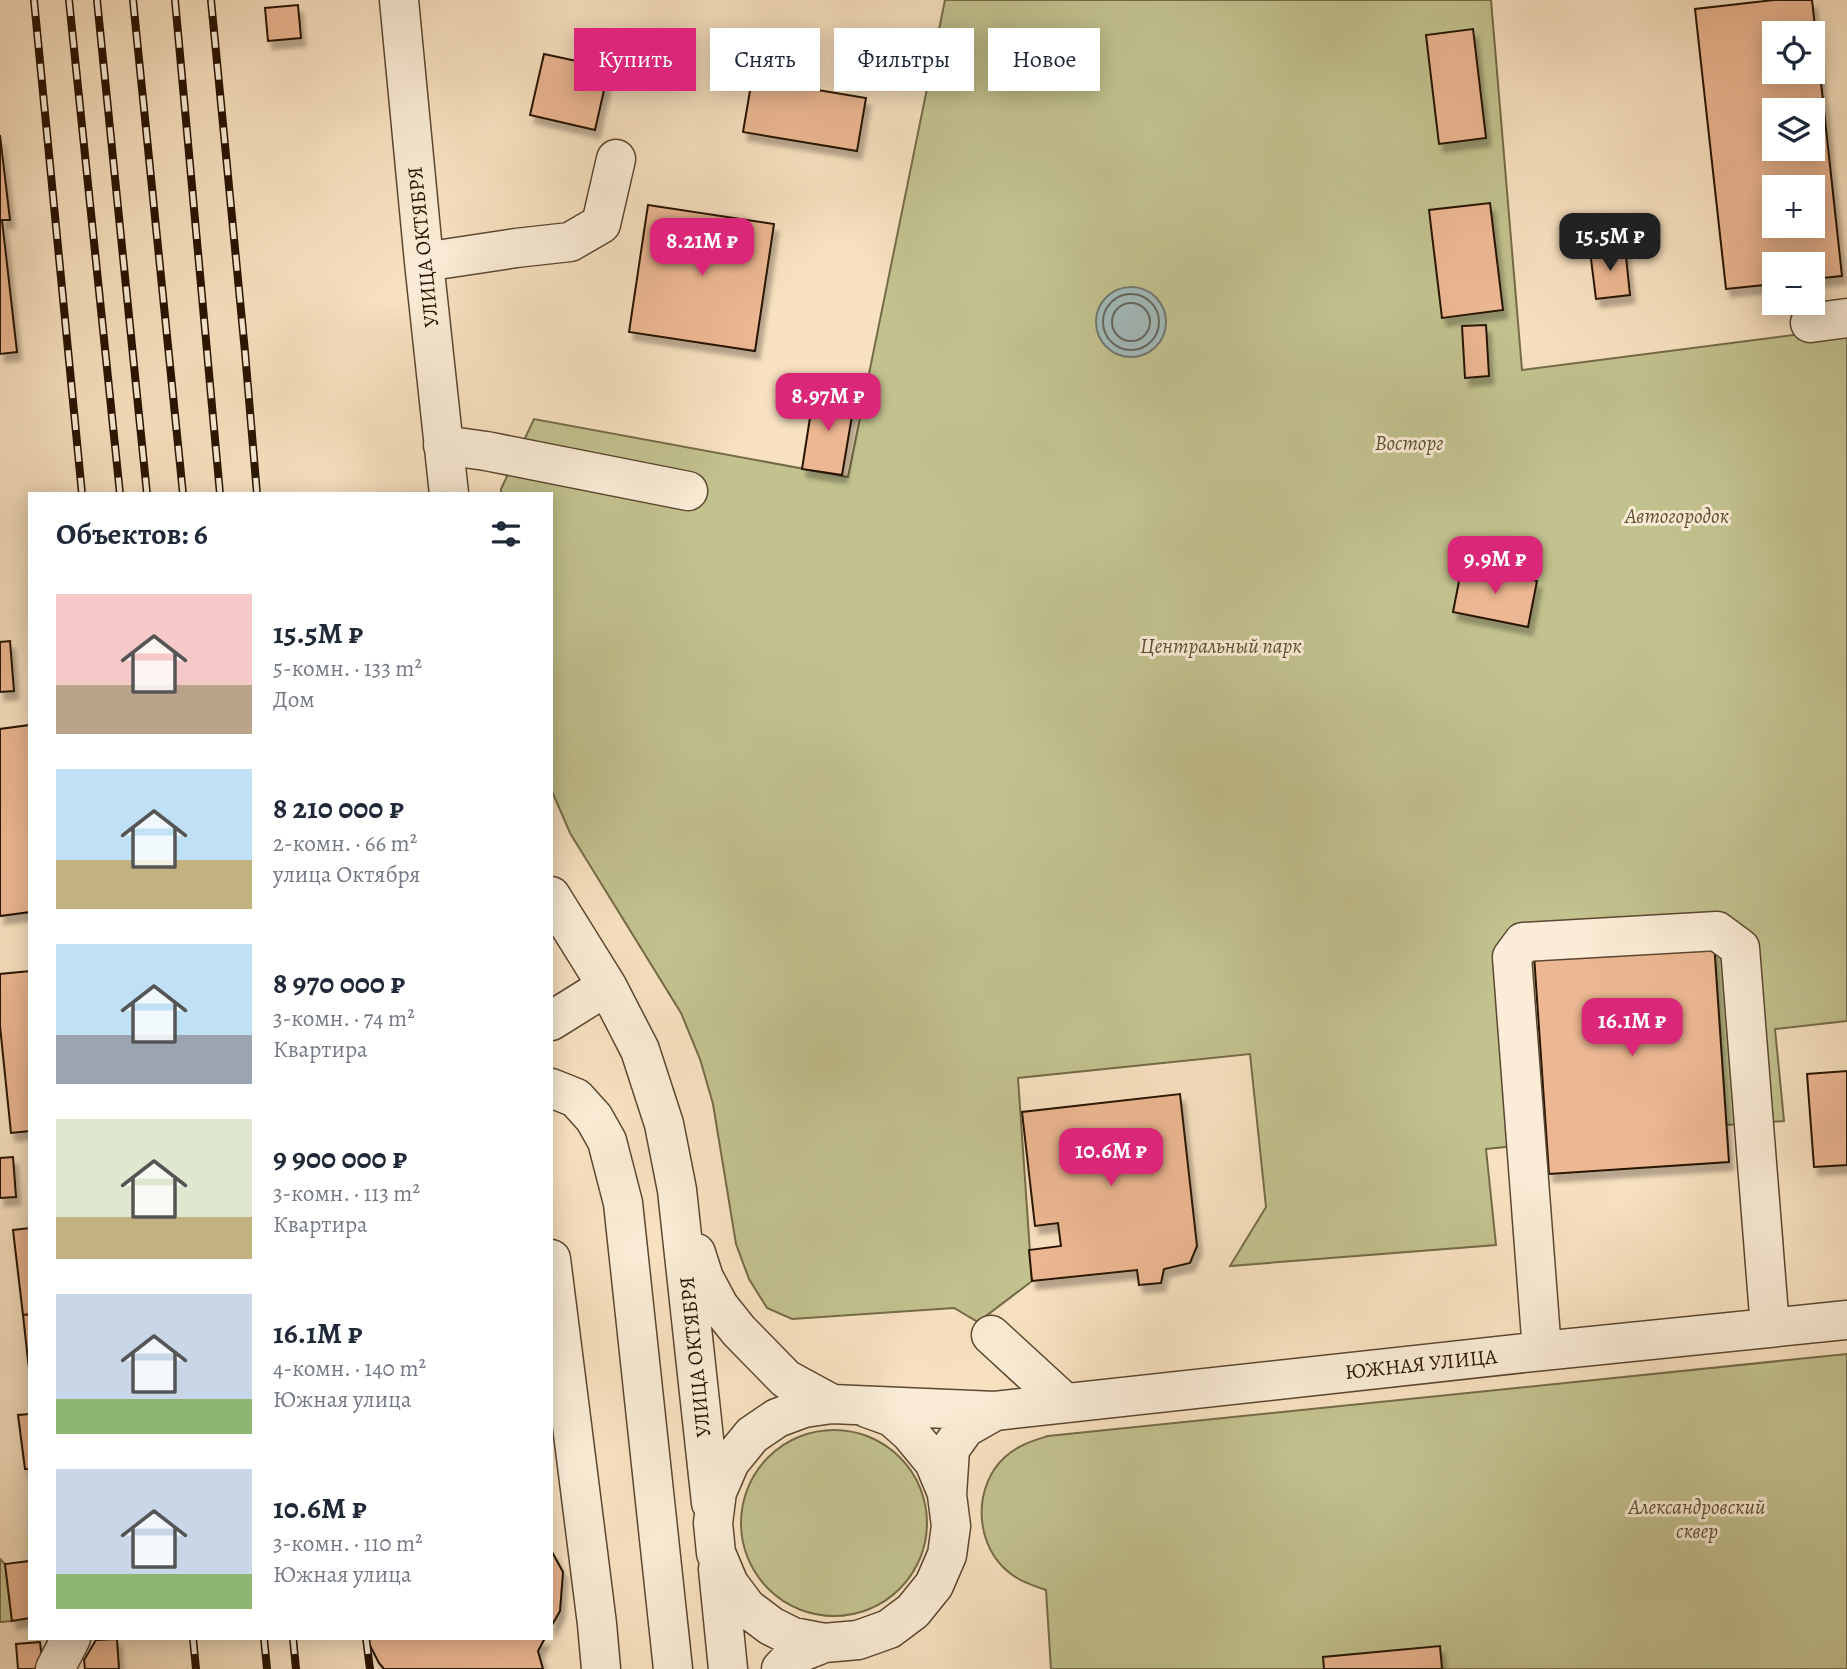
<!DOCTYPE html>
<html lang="ru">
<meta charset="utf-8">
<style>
body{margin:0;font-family:Alegreya,serif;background:#f2f2f3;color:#1f2937;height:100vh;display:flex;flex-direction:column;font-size:26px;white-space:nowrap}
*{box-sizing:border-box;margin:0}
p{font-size:23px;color:#747a83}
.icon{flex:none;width:38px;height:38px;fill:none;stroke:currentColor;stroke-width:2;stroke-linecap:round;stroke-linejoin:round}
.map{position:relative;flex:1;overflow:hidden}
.panel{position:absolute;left:28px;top:492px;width:525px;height:1148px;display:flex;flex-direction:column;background:#fff;border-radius:0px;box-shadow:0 4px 18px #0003}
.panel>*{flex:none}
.top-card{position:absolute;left:574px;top:28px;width:665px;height:63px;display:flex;gap:14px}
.tools{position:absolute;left:1762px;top:21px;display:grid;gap:14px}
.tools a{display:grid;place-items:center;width:63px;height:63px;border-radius:0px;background:#fff;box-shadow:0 4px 18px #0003;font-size:35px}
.price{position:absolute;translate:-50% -60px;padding:0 16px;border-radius:14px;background:#db2777;color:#fff;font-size:23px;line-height:46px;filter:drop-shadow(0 2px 4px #0008)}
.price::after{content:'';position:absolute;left:50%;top:42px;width:21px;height:16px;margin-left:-10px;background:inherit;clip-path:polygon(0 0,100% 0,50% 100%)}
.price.selected{background:#222;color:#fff}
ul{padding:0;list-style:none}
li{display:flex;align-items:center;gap:21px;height:175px;padding:0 28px}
li span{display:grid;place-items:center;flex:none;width:196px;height:140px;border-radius:0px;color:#555}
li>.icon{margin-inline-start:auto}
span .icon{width:84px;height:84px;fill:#fffc;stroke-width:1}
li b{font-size:30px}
h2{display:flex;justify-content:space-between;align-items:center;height:84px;padding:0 28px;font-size:30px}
.chip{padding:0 24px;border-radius:0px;background:#fff;box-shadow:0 4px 18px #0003;font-size:24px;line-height:63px}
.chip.selected{background:#db2777;color:#fff}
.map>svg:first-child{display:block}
.green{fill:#c2c28f;stroke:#756b48;stroke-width:2}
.water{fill:#a2bbbc;stroke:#717871;stroke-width:2}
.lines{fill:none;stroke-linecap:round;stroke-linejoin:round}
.shore{stroke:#65685e;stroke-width:2}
.building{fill:#ecb792;stroke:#281400;stroke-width:2;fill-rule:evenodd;filter:url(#shadow)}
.minor-casing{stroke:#5c4730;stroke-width:41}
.minor{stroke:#faecd6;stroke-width:38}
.rail-casing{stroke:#281400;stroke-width:8}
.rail{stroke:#faecd6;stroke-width:5;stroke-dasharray:16;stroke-linecap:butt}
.labels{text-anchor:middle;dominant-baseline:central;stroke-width:6;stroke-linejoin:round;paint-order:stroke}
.street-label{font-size:21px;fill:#281400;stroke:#faecd6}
.park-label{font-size:21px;font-style:italic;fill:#5e5132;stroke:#faecd6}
</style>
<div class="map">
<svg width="1847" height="1669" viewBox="0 0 1847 1669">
<defs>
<filter id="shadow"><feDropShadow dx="4.5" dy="8" stdDeviation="2" flood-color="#0004"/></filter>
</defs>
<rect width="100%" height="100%" fill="#f8e1c0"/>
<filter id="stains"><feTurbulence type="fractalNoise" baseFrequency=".00286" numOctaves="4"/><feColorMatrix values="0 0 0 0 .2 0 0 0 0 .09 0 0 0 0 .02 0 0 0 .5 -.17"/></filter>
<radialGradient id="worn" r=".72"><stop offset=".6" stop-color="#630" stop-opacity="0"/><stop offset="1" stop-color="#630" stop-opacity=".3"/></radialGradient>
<path class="green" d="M945,0h546l31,370 325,-42v693l-72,8 9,92 -58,4 -240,24 10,96 -266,21 36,-59 -16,-153 -232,24 14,203 -54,41 -24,-14 -162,11 -25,-11 -18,-29 -13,-35 -23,-140 -13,-45 -19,-46 -111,-180 -19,-44v-295l-50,-1v-4l33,-70 314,58z
M1847,1354v315h-796l-5,-79c-15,-5 -30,-10 -42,-22 -30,-29 -30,-83 1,-111 13,-12 27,-16 43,-21z
M741 1523a93 93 0 1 1 186 0a93 93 0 1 1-186 0Z
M0,1559l5,5 7,57 -12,1z"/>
<path class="water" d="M1096 322a35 35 0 1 1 70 0a35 35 0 1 1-70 0Z"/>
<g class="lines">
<path class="shore" d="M1103 322a28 28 0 1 1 56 0a28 28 0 1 1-56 0Z
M1112 322a19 19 0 1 1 38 0a19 19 0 1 1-38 0Z"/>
</g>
<path class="building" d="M1774,0h38l30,276 -29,3v-15h-39v20l-48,5 -31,-280zM1774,33h39v39h-39zM1774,110h39v39h-39zM1774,187h39v39h-39z
M298,5l3,33 -33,3 -3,-33z
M1473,29l13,109 -47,6 -13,-109z
M544,54l65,14 -14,62 -65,-15z
M752,79l114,19 -9,53 -114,-19z
M0,135l10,85h-8l15,132 -17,2z
M1490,203l13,107 -61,8 -13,-108z
M648,205l126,19 -19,127 -126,-19z
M1625,247l5,48 -34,4 -6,-48z
M1486,325l3,51 -24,2 -3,-52z
M814,392l41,6 -13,77 -40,-6z
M1462,566l75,15 -9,46 -75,-15z
M10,641l4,50 -14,1v-50z
M30,725v187l-30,4v-187z
M1714,942l15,220 -180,12 -15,-219z
M30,971v160l-19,2 -11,-107v-52z
M1847,1071v94l-33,2 -7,-93z
M1180,1094l17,152 -7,17 -26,6 -3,14 -22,2 -2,-15 -105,11 -3,-31 32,-4 -3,-23 -23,3 -13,-114z
M13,1157l3,40 -16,1v-40z
M30,1228v86l-7,1 -10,-85z
M30,1314v64l-7,-63z
M30,1414v55h-5l-7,-54z
M551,1550l12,22 -3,39 -9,16z
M30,1561v57l-18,3 -7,-57z
M366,1638h179l-7,13 5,18h-159l-5,-6z
M117,1639l2,30h-34l-1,-9 12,-20z
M40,1642l3,27h-25l-2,-25z
M1440,1646l2,23h-118l-1,-12z"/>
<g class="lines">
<g class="minor-casing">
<path id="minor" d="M399,0l25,262 25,232
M424,262l92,-14 54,-6 31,-18 15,-65
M1810,323l37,-5
M443,445l43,6 202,40
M551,896l56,90 33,64 24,74 13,66 34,313
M551,1021l56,-35
M551,1088l25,10 18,20 13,23 16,62 50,466
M696,1253l8,25 15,28 20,25 47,48 46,25
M551,1259l46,365 4,45
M991,1335l74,68
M1542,1351l-30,-394 11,-15 194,-11 23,17 30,380
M867,1408l25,9 18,16 24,29 13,31
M995,1411l-30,17 -15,21 -3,46 4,31 -4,29 -13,30 -21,26 -24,18 -31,11 -34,3 -31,-6 -22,-11 -24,-18 -18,-24 -13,-31 -3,-30 4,-31 13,-30 22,-27 25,-17 27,-10 28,-4 163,7 547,-60 305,-31
M718,1569l10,100
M55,1669l16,-31
M781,1669l13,-14 30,-12"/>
</g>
<use href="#minor" class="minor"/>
<g class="rail-casing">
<path id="rail" d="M34,0l48,494
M69,0l51,494
M97,0l50,494
M133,0l50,494
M175,0l45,494
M211,0l34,352 12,142
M193,1638l3,31
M264,1638l3,31
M293,1638l3,31
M366,1638l4,31"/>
</g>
<use href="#rail" class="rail"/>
</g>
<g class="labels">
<g class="street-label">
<text transform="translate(423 247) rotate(-96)">УЛИЦА ОКТЯБРЯ</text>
<text transform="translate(695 1357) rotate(-96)">УЛИЦА ОКТЯБРЯ</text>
<text transform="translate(1421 1364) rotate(-6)">ЮЖНАЯ УЛИЦА</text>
</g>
<g class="park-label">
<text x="1409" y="443">Восторг</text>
<text x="1677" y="516">Автогородок</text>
<text x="1221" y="646">Центральный парк</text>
<text x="1697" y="1507">Александровский<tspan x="1697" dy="24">сквер</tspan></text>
</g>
</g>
<rect width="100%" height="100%" filter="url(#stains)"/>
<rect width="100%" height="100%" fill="url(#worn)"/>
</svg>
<div class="tools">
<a><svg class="icon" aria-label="locate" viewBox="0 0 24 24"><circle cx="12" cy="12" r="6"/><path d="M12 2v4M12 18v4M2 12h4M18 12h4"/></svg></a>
<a><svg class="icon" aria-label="layers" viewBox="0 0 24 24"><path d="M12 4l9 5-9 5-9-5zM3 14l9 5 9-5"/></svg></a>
<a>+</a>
<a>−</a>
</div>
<b class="price selected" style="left:1610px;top:273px">15.5M ₽</b>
<b class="price" style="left:702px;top:278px">8.21M ₽</b>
<b class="price" style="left:828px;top:433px">8.97M ₽</b>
<b class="price" style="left:1495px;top:596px">9.9M ₽</b>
<b class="price" style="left:1632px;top:1058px">16.1M ₽</b>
<b class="price" style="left:1111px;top:1188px">10.6M ₽</b>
<div class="top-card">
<a class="chip selected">Купить</a>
<a class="chip">Снять</a>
<a class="chip">Фильтры</a>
<a class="chip">Новое</a>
</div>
<section class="panel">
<h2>Объектов: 6<svg class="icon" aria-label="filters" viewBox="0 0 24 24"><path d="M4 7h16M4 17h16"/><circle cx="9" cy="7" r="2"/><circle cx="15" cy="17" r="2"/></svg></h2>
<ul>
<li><span style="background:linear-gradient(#f6c9c9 65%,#b9a48a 0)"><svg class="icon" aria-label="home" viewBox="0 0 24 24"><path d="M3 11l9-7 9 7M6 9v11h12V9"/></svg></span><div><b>15.5M ₽</b><p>5-комн. · 133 m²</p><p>Дом</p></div></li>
<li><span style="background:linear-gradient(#bfe0f5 65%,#c2b280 0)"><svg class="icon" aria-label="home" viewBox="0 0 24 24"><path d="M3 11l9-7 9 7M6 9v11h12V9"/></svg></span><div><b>8 210 000 ₽</b><p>2-комн. · 66 m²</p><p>улица Октября</p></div></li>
<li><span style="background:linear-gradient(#bfe0f5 65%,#9aa5b1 0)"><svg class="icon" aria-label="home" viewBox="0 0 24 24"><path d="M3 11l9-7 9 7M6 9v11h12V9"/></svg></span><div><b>8 970 000 ₽</b><p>3-комн. · 74 m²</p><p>Квартира</p></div></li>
<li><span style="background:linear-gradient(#dfe7d0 70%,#c2b280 0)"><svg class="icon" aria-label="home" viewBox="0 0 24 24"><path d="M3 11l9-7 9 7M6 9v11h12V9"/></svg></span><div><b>9 900 000 ₽</b><p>3-комн. · 113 m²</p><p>Квартира</p></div></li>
<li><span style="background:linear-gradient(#c9d6e8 75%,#8fb573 0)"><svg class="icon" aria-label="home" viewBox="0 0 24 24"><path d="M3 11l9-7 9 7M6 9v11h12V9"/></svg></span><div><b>16.1M ₽</b><p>4-комн. · 140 m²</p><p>Южная улица</p></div></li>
<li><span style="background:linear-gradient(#c9d6e8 75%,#8fb573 0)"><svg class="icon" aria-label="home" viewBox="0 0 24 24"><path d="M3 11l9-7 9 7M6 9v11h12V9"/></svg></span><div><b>10.6M ₽</b><p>3-комн. · 110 m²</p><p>Южная улица</p></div></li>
</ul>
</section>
</div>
